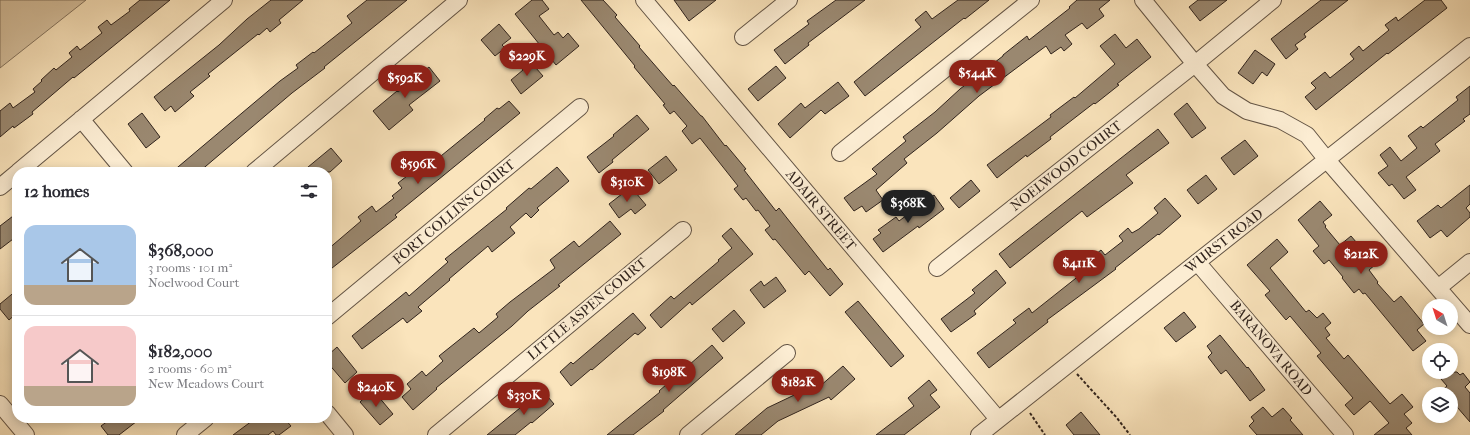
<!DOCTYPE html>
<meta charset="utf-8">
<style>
body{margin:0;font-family:"IM FELL French Canon",serif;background:#f2f2f3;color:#2b2b33;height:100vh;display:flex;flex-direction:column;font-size:15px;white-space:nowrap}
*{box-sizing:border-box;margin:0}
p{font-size:13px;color:#7c7c81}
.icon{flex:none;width:22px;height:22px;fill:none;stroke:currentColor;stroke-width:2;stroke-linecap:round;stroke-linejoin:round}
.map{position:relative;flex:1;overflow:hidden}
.side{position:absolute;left:12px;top:167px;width:320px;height:256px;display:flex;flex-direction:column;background:#fff;border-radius:16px;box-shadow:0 2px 10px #0003}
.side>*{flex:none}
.needle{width:26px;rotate:321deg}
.controls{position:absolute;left:1422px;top:299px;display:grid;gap:8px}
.controls a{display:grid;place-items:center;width:36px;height:36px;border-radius:50%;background:#fff;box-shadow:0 2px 10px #0003;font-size:20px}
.price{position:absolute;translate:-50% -34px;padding:0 9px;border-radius:14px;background:#8f2418;color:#fff;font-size:13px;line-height:26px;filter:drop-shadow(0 1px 2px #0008)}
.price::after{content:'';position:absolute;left:50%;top:24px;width:12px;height:9px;margin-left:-6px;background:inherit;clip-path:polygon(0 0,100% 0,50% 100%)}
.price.active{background:#222;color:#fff}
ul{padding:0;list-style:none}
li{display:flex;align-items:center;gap:12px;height:100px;padding:0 12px}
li+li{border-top:1px solid #e1e1e2}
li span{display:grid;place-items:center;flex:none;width:112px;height:80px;border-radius:12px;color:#555}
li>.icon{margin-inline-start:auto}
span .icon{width:48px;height:48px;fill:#fffc;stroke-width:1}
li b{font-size:17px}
h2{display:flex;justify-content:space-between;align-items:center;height:48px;padding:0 12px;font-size:17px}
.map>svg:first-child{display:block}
.green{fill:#d8c3a1;stroke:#84745f}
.building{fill:#9a8870;stroke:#31241d}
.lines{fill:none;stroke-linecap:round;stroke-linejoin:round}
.minor-casing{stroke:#635445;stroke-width:18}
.path{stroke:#31241d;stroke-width:2;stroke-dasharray:3 2;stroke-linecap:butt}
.minor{stroke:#fcedd3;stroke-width:16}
.labels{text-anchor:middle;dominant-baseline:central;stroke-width:4;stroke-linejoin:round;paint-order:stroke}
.street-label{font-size:14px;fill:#31241d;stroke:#fcedd3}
</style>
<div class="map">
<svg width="1470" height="435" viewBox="0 0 1470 435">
<rect width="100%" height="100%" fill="#fae4bc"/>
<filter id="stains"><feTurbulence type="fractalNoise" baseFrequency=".005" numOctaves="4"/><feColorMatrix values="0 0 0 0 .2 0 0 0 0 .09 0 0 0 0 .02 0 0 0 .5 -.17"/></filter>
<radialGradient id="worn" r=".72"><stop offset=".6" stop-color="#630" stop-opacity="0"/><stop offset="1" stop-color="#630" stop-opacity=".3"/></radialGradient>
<path class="green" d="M0,0h86l-86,68z"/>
<path class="building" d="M140,0h30l-96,78 -1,-1 -41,35 1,2 -19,14 -1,-2 -13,11v-26l10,-8 3,5 22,-16 -2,-3 9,-8 -1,-1 13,-12 2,2 16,-13 -3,-4 8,-7 3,4 22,-17 -4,-6 9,-7 4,5 19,-14 -1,-2z
M271,0h32l-24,20 2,3 -11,9 -3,-4 -8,7 -1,-1 -50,40 2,2 -20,16 4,4 -19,16 -4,-6 -6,5 -11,-14 65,-52 28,-26z
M367,0h40l-83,67 1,1 -33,25 -93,79h-27l108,-91 18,-13 -2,-3 17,-13 1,1 38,-30 -5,-7z
M532,0h10l7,9 -10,7 15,19 4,-3 5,6 5,-5 11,13 -23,19 -41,-51z
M581,0h22l14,15 -2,2 25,29 -1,1 34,39 1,-1 27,31h1l23,30 1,-1 20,24 -2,1 32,41 3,-3 49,62 2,-2 13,16 -13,12 -21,-25 -4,4 -30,-36 -2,1 -8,-10 5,-4 -12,-16 -2,1 -10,-13 -3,2 -9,-11 4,-3 -38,-48 -8,6 -10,-13 5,-5 -13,-15 -4,3 -7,-9 2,-1 -31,-37 1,-1z
M674,0h42l-27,21z
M836,0h29l-57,43 1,2 -24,19 -11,-14 35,-26 -2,-3z
M958,0h31l-24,19 -1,-1 -99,78 -11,-14 67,-55 -6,-7 11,-9 6,8z
M1077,0h33l-11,9 5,7 -17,13 -5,-6 -17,12 7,9 -8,7 -3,-4 -10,7 -5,-8 -67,50 -42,37 -33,26 3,4 -31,27 7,10 -17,12 -4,-6 -8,5 -10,-13 33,-24 -5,-5 34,-28 -3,-4 32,-25 25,-23 43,-33v-1l24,-19 2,4 41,-32 -1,-1z
M1198,0h29l-27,21 -11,-14z
M1321,0h27l-44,34 2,3 -11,8 3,4 -12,10 -15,-20z
M1425,0h16l6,8 -59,46 -1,-1 -71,57 -11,-13 11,-9 -5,-5 14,-11 5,6 24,-19 -4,-5 9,-8 4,5 26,-21 -4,-5 11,-8 2,4z
M499,24l12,14 -9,7 3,3 -10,8 -14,-16z
M1115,34l11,14 11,-9 14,18 -34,27 2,1 -24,19 -1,-1 -44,34 1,2 -24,18 -1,-2 -29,23 -10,-13 64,-48 -1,-2 24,-18 1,1 40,-34 -15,-18z
M1255,50l20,14 -8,12 -5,-4 -9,12 -15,-11z
M528,59l15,17 -22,18 -10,-14 12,-10 -3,-4z
M776,66l10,12 -28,23 -10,-12z
M429,67l11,14 -31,24 4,5 -24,20 -16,-19 24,-20 1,1z
M838,82l11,14 -24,18 -4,-4 -31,28 -12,-14 23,-21 4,5z
M1470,86v28l-7,5 2,2 -30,23 5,7 -34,26 10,13 -12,9 -12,-15 -3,2 -11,-13 10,-7 -8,-11 10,-8 11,14 16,-13 -9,-12 13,-10 2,2 35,-28 -2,-3z
M509,101l11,12 -125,102 2,2 -70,55v-22l34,-29 -3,-4 14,-11 4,6 18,-14 -2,-2 10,-8 -4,-5 35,-27 3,4 49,-40 -1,-1 13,-11 2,1z
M1187,103l19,25 -14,10 -18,-24z
M142,113l18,24 -14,11 -18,-24z
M637,115l12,14 -37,31 1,2 -14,11 -12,-16 27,-21 -1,-1z
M1158,129l11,14 -43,32 7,8 -46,34 -5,-6 -72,57 -11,-14z
M1245,140l13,16 -24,19 -13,-17z
M331,148l11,13 -12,11h-28z
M666,156l11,14 -18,14 -11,-14z
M557,167l12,14 -32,27 2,2 -8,8 -5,-5 -16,14 5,6 -23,19 -4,-6 -39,33 1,1 -32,27 4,4 -15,12 -4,-5 -41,31 -10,-13 54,-44 3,4 39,-34 -3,-3 62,-50 -1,-1 23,-20 2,1z
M1206,175l11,14 -19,15 -11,-14z
M971,180l9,11 -21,17 -9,-10z
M1470,185v19l-4,4 4,5v4l-23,20 -6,-7 -11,8 -13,-17 21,-16 3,3z
M631,187l15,18 -11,9 -4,-5 -12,9 -10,-14z
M934,195l10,14 -25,19 -1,-2 -35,26 -10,-13 8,-6 -3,-3 18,-13 3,4z
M1165,198l16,18 -22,19 -1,-1 -43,34 1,1 -69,51 1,2 -59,46 -12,-15 39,-30 -3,-3 16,-12 3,5 58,-46 -4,-5 15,-12 4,5 18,-14 -4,-5 9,-8 4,5 7,-4 19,-16 -4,-5z
M1320,201l12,14 -9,7 3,4 -1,1 15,18 11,-9 17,20 1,-1 7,9 -7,6 9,12 -1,1 17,19 7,-6 23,28 -7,6 9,11 -13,10 -48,-58 -2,1 -4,-5 -5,4 -12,-15 1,-1 -14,-17 -5,4 -11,-13 6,-5 -21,-26z
M17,213v23l-17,13v-23z
M610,221l11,13 -63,51 2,1 -32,25 -16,15 -76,62 1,1 -24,21 -11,-13 9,-8 -4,-5 15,-13 4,5 17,-15 -4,-5 35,-28 5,5 19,-16 -2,-3 14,-12 45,-34 -5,-8 24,-19 5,6z
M731,228l22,26 -61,51 -2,-3 -29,26 -11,-13 21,-19 3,3 45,-38 -1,-1 14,-12 -10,-12z
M1277,239l11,13 -18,16 36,44 3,-2 8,8 6,-5 8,10 -6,5 5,7 -4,3 18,21 4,-4 42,49 12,-10 11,13 -9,7 8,9 -6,5 6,7h-38l15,-12 -19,-22 -16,14 -9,-10 8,-7 -36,-42 4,-3 -31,-37 -4,4 -21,-25 5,-4 -23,-26z
M996,270l10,13 -32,28 2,3 -25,18 -10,-13 34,-26 -3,-3z
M776,277l10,14 -22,17 -14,-18 11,-9 3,5z
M17,290v23l-8,7 -9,-11v-5z
M858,301l46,55 -13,11 -46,-55z
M734,310l11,13 -22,19 -11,-13z
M1184,312l12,15 -20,15 -12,-14z
M633,313l13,15 -8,7 -3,-2 -43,37 -1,-1 -20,17 -11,-14 11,-10 2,2z
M1220,335l27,33 1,-1 17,23 -15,11 -24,-31 -5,4 -13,-17 4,-4 -5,-7z
M712,345l11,13 -60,52 1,1 -31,24h-26l53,-43 -1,-1z
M337,347l20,25 -12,11 -18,-21v-6z
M843,366l12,13 -24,21 -2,-3 -51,24 -17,14h-26l32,-27 42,-20 2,6z
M1435,372h22l3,3 3,-2 7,9 -5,5 5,6v29l-19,-22v-6h-13l9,-8z
M929,380l8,10 -7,5 10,12 -36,28h-28l38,-29 -6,-8z
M373,390l20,24 -13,11 -20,-23z
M542,390l12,14 -22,19 -1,-1 -16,13h-28z
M1263,407l9,10 11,-9 9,10 -2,2 13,15h-46l-8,-9 5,-5 -3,-4z
M1081,412l19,23h-26l-8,-10z
M112,418h29l-22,17h-11l-7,-9z
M256,418h28l7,8 -12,9h-3l-3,-4 -5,4h-35z"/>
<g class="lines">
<g class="minor-casing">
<path id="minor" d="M644,0l354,419
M1143,0l52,64 28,32 24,15 33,9 27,15 20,25 143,165
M743,37l46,-37
M81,119l44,53
M840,153l191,-153
M18,172l206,-172
M254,172l205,-172
M0,187l17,-14
M1197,262l148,173
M937,268l258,-204 78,-64
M1438,288l32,-26
M327,317l253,-210
M0,404l26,31
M327,413l18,22
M185,435l21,-17
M436,435l247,-205
M688,435l99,-82
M979,435l491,-389"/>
</g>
<path class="path" d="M1077,374l40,44 13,17
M1030,413l15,22"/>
<use href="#minor" class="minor"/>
</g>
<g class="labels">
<g class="street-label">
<text transform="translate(1066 166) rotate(-38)">NOELWOOD COURT</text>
<text transform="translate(821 210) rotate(50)">ADAIR STREET</text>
<text transform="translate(454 212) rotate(-40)">FORT COLLINS COURT</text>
<text transform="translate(1224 241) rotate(-38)">WURST ROAD</text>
<text transform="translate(587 309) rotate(-40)">LITTLE ASPEN COURT</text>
<text transform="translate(1271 348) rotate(50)">BARANOVA ROAD</text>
</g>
</g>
<rect width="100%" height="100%" filter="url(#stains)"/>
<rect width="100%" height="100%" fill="url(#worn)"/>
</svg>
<div class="controls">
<a><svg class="needle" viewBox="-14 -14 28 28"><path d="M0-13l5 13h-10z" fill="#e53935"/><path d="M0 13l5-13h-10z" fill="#7c7c81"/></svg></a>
<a><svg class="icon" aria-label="locate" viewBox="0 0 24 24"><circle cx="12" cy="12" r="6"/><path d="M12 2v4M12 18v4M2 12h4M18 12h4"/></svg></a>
<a><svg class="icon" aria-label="layers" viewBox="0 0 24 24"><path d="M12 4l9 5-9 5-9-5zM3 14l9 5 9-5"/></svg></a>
</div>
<b class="price" style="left:527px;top:77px">$229K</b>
<b class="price" style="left:977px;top:94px">$544K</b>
<b class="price" style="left:405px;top:99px">$592K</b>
<b class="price" style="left:418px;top:185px">$596K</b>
<b class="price" style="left:627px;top:203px">$310K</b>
<b class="price active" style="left:908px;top:224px">$368K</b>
<b class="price" style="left:1361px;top:275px">$212K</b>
<b class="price" style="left:1079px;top:284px">$411K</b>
<b class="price" style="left:669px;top:393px">$198K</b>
<b class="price" style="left:798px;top:403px">$182K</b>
<b class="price" style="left:376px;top:408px">$240K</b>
<b class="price" style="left:524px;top:416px">$330K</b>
<section class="side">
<h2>12 homes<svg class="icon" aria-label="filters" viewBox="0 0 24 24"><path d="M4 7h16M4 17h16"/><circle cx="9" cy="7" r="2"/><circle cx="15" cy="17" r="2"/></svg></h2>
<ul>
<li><span style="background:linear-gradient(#a9c7e8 75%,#b9a48a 0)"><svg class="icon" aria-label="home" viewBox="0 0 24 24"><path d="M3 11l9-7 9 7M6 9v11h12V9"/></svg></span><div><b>$368,000</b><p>3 rooms · 101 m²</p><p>Noelwood Court</p></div></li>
<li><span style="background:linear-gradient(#f6c9c9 75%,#b9a48a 0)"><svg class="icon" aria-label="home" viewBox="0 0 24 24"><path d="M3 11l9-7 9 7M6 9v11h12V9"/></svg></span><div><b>$182,000</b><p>2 rooms · 60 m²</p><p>New Meadows Court</p></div></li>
</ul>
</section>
</div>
